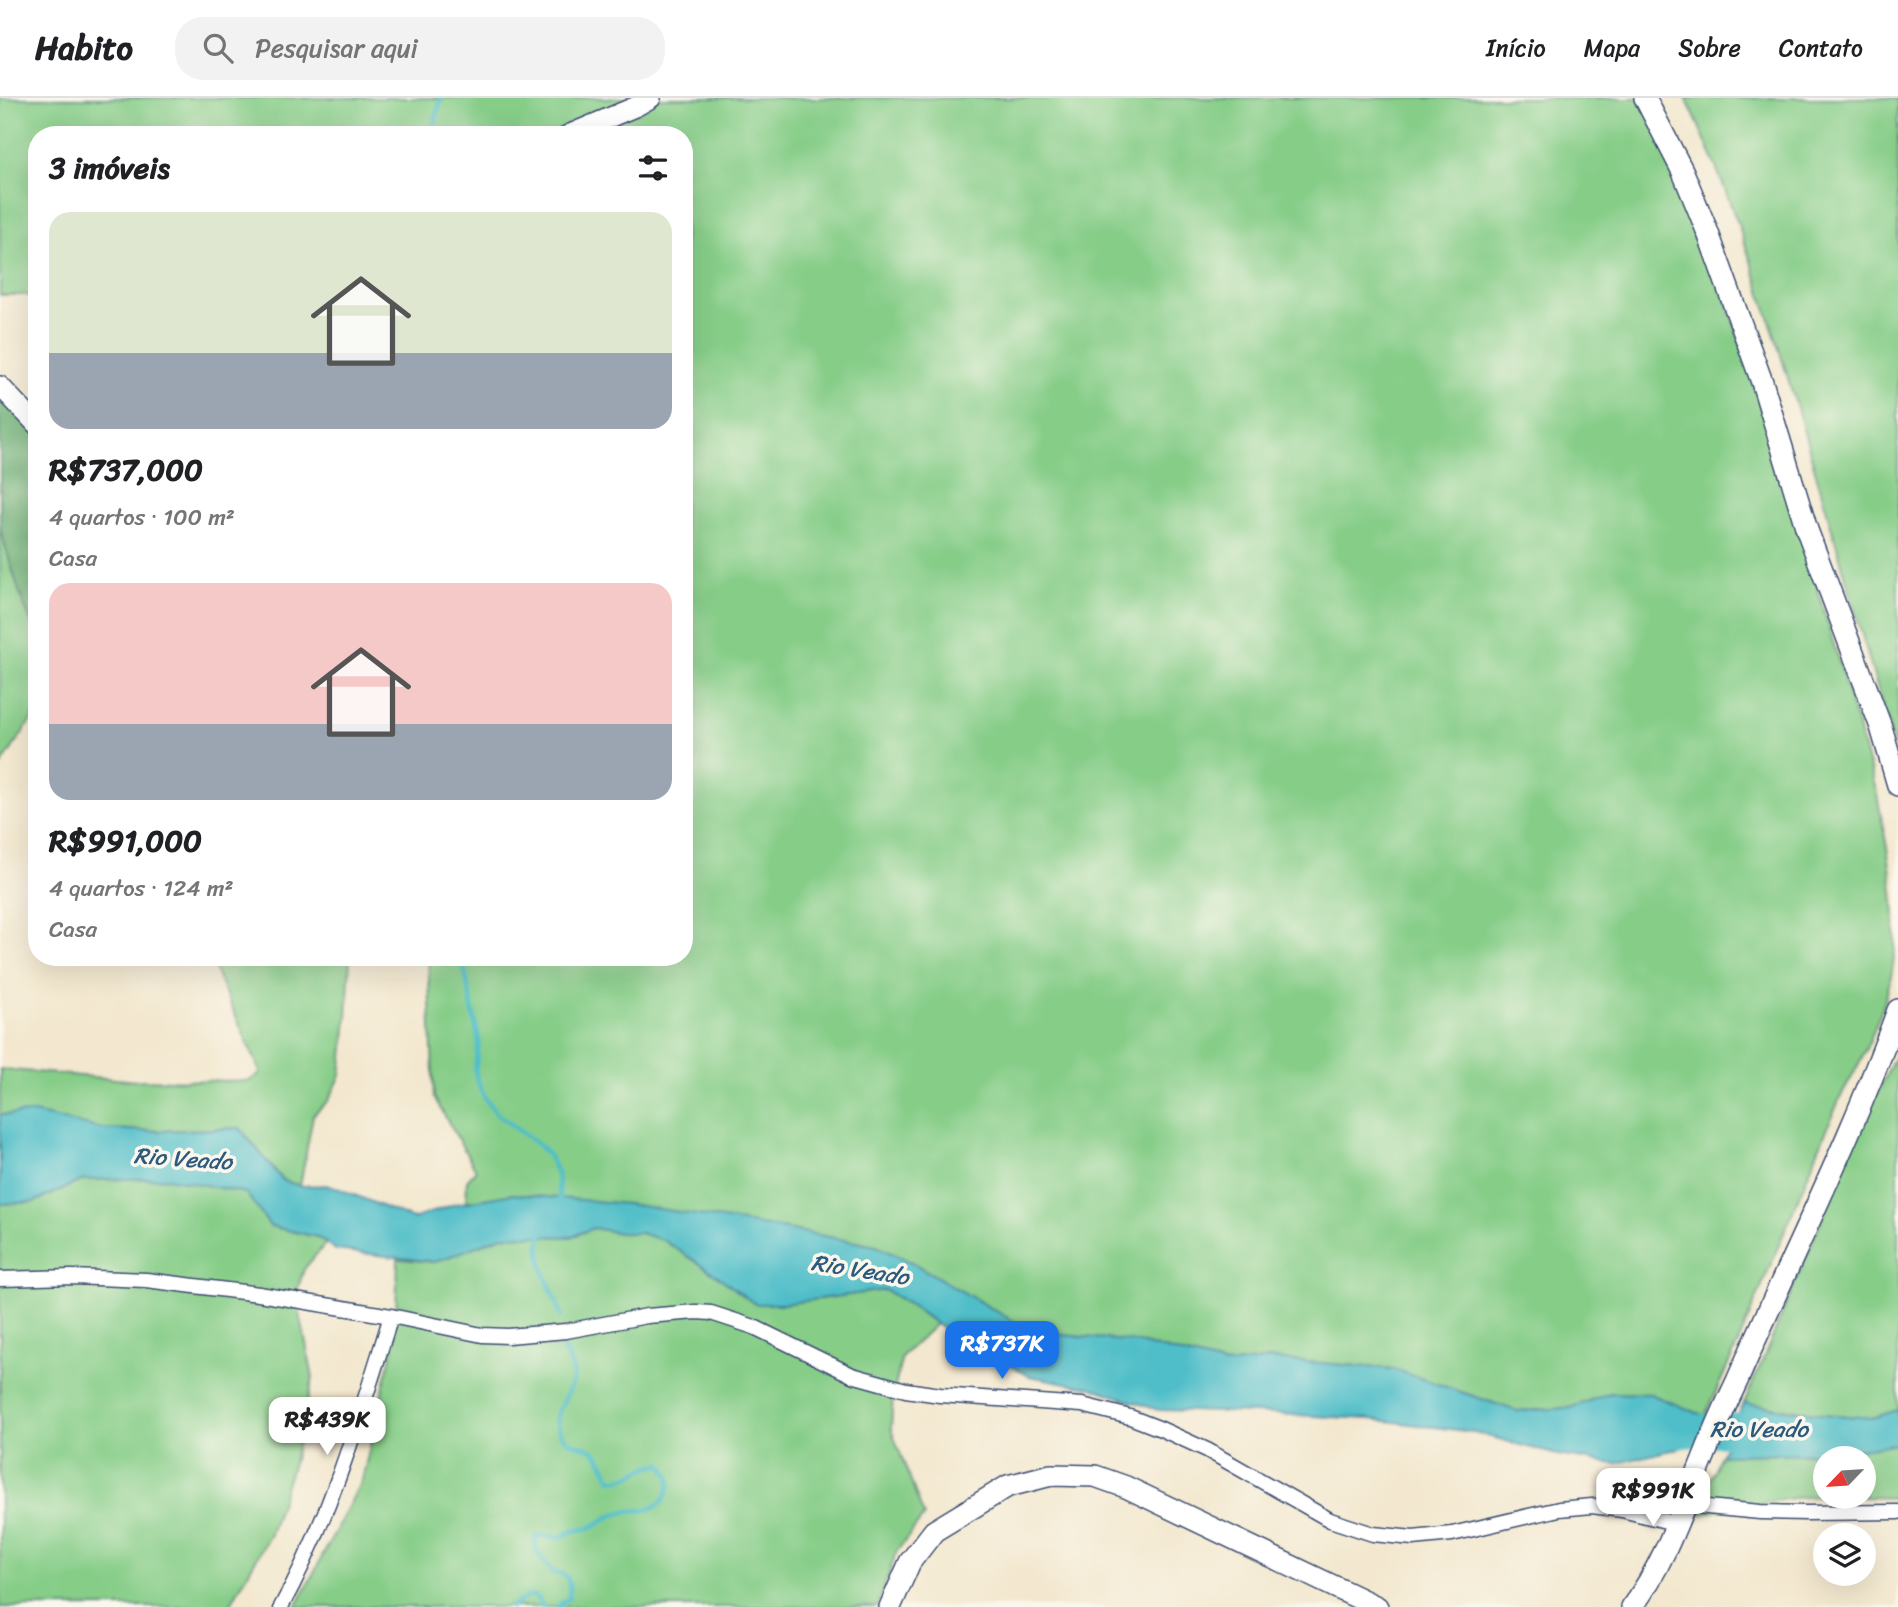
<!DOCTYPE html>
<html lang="pt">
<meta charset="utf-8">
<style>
body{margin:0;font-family:Sriracha,sans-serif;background:#f2f2f2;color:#202124;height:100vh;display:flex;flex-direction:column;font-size:26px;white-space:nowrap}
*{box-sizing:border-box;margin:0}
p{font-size:23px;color:#757577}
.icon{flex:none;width:38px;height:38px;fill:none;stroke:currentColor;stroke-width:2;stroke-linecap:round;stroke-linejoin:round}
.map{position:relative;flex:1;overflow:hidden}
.side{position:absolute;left:28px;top:28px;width:665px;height:840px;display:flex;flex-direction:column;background:#fff;border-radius:28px;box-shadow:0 7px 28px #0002}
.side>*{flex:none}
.needle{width:46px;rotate:245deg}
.controls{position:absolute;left:1813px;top:1348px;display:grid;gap:14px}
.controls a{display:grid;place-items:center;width:63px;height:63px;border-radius:50%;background:#fff;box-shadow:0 7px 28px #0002;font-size:35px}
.price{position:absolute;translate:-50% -60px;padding:0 16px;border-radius:14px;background:#fff;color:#222;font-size:23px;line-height:46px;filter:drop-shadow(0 2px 4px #0008)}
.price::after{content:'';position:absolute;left:50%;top:42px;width:21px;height:16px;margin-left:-10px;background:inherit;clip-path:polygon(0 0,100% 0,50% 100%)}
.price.current{background:#1a73e8;color:#fff}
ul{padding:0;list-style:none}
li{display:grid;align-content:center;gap:14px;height:371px;padding:0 21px}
li span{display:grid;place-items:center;height:217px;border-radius:21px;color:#555}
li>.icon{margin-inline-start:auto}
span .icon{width:126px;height:126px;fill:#fffc;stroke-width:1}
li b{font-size:30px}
h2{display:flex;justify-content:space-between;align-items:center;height:84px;padding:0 21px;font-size:30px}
header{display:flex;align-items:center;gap:42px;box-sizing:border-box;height:98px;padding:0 35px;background:#fff;border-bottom:2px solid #e0e0e0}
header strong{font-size:33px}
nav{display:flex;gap:38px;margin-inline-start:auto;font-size:24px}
.search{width:490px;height:63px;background:#f2f2f2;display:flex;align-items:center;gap:18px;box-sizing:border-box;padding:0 24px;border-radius:28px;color:#757577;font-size:26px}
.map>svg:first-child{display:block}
.green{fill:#86cd88;stroke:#507e73;stroke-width:2;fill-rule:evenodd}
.forest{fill:#6cb074;stroke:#447069;stroke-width:2}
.water{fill:#50bec8;stroke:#367693;stroke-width:2}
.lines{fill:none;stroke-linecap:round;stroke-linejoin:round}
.stream{stroke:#50bec8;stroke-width:5}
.river{stroke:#50bec8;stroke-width:33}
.minor-casing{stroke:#3b4b6f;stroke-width:17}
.tertiary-casing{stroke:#3b4b6f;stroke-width:22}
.secondary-casing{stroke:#3b4b6f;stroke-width:24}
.minor{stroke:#fff;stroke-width:14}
.tertiary{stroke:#fff;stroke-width:19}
.secondary{stroke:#fff;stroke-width:21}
.labels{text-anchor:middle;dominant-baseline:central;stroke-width:7;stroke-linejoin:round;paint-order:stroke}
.water-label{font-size:23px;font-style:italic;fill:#2b5a7e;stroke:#fbf7ec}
</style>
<header>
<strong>Habito</strong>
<div class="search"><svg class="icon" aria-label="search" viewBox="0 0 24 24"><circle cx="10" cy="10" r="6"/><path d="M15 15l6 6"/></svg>Pesquisar aqui</div>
<nav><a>Início</a><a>Mapa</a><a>Sobre</a><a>Contato</a></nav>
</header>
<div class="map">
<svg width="1898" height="1509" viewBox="0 0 1898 1509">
<rect width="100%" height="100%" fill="#fbf7ec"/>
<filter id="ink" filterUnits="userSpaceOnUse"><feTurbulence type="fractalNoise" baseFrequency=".0143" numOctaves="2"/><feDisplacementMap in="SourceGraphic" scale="14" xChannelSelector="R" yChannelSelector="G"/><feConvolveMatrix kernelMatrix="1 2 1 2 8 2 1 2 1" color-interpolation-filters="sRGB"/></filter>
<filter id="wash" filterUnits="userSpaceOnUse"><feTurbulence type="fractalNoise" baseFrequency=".00686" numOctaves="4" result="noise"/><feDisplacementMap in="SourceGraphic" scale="28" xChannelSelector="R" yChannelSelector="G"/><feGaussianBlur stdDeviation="1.57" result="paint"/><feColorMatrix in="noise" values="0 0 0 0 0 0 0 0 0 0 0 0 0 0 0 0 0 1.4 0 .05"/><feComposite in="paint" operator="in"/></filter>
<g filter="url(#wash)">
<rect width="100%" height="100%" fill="#f3e8cf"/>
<path class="green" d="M0,0h1652l32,67 122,384 70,241c10,50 21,103 19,155 -2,51 -30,111 -56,155l-101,243 -33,73 -55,-22 -40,-1 -40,15 -53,3 -124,-42 -122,-10 -44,6 -92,-23 -103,-10 -121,-70 -35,-16 -90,-17 -273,-35 -47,8 1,-22 9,-10 -42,-73 -6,-140h256v-822h-647v167l-10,-7h-27z
M1686,0h212v659c-42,-136 -77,-275 -120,-411 -26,-85 -54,-168 -92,-248z
M0,431l22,71 15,36v75l-37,56z
M209,859h141l-3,62 -6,56 -12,25 -16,15 -13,71 -18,-6 -42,-52 -79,3 -59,-2 -68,-16 -34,2v-46l128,11 121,1 12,-8z
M1898,953v359l-26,8 -50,-4 -78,-11 21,-48 101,-241 12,-22z
M168,1080l78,15 24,33 47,11 9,6 -22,26 -8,25 17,84 -20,85 -23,71 -41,73h-229v-403l34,-2 49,-22z
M593,1130l28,5h19l23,7 52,34 40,30h27l103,-14 31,19 20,15 -34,32 -9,40 -2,33 33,87 -27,35 -20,56h-581l66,-127 33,-142 3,-79 37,3 70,-27 66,2z
M1898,1345v55l-78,-2 -27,2 -99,17 27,-60 117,-2zM1825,1360h39v38h-39z"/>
<path class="forest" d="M0,295l37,39v204l-15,-36 -22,-71z"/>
<path class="water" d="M34,1015l68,16 59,2 79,-3 42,52 18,6 30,-1 83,34 42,-15 58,-10 115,10 158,25 90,17 35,16 121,70 103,10 92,23 44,-6 122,10 124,42 53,-3 40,-15 40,1 55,22 -13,29 -77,19 -58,-9 -84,-23 -103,-13 -115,-6 -97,-3 -65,-22 -64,-12 -60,-37 -17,-3 -35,-27 -32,-19 -103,14h-27l-40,-30 -52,-34 -23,-7h-19l-28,-5 -22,9 -66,-2 -70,27 -99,-12 -19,-13 -47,-11 -24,-33 -78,-15 -85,2 -49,22 -34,2v-89z
M1744,1305l78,11 50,4 26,-8v33l-60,10 -117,2z"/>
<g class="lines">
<path class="stream" d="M434,28l7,-28
M462,859l17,84 -4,29 2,10 8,18 12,16 42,31 10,11 8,17 3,29
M542,1134c-1,6 -2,12 -2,17 0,24 16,45 21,67
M511,1509l17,-11h7l8,11
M559,1509l1,-3 9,-6c1,-8 2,-21 -7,-24 -3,-1 -7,0 -10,-2 -8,-12 -20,-20 -16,-35 9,-4 12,1 21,0 6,0 11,-4 16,-6 7,-2 14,-2 21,-5 7,-3 13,-9 19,-11 23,-10 46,4 56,-27 3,-10 -1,-17 -8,-24 -19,0 -30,18 -49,15 -7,-8 -9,-20 -17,-27 -10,-9 -25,-5 -33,-17 -14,-21 7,-37 11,-56 2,-10 -5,-21 -9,-30"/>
<path class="river" d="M1653,1334l124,-3"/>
</g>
</g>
<g filter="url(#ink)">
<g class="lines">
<g class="minor-casing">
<path id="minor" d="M0,1181l72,-2 74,3 113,14 132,22 91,19 26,1 58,-5 81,-15 49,-4 15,1 43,14 98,48 54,15 34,5 142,10 48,12 31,12 46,21 123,70 43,14 40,4 39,-4 107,-25 33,-3 30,4 56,14
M1686,1407l74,7 47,1 91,-1
M281,1509c50,-91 79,-192 110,-291"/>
</g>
<g class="tertiary-casing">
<path id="tertiary" d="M568,37l69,-29 14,-8
M0,288l37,39"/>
</g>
<g class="secondary-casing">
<path id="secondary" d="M1645,0l38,74 25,61 54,149 45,148 74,197 17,58
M890,1509l20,-45 24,-31 74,-45 43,-11 44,1 31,11 251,120
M1632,1509c32,-43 49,-94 69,-143 11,-28 23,-56 36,-83 54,-124 115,-244 161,-371"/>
</g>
<use href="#minor" class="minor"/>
<use href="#tertiary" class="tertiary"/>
<use href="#secondary" class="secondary"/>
</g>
</g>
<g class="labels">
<g class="water-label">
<text transform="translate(183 1061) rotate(4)">Rio Veado</text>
<text transform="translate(860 1172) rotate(9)">Rio Veado</text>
<text x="1759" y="1331">Rio Veado</text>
</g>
</g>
</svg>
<div class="controls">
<a><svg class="needle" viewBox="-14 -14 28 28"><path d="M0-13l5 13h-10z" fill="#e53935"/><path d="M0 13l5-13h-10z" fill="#757577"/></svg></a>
<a><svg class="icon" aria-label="layers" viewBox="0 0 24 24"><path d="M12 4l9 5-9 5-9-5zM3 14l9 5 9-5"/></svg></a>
</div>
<b class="price current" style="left:1002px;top:1283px">R$737K</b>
<b class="price" style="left:327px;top:1359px">R$439K</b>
<b class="price" style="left:1653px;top:1430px">R$991K</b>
<section class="side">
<h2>3 imóveis<svg class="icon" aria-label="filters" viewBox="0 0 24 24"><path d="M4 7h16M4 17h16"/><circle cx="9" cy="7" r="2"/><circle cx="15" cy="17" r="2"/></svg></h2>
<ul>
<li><span style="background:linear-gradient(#dfe7d0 65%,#9aa5b1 0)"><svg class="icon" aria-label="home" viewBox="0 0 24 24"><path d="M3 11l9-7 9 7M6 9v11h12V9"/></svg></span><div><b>R$737,000</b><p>4 quartos · 100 m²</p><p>Casa</p></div></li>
<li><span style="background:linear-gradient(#f6c9c9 65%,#9aa5b1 0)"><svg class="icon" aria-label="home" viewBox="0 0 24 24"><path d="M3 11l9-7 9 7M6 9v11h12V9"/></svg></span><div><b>R$991,000</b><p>4 quartos · 124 m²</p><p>Casa</p></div></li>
</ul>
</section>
</div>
